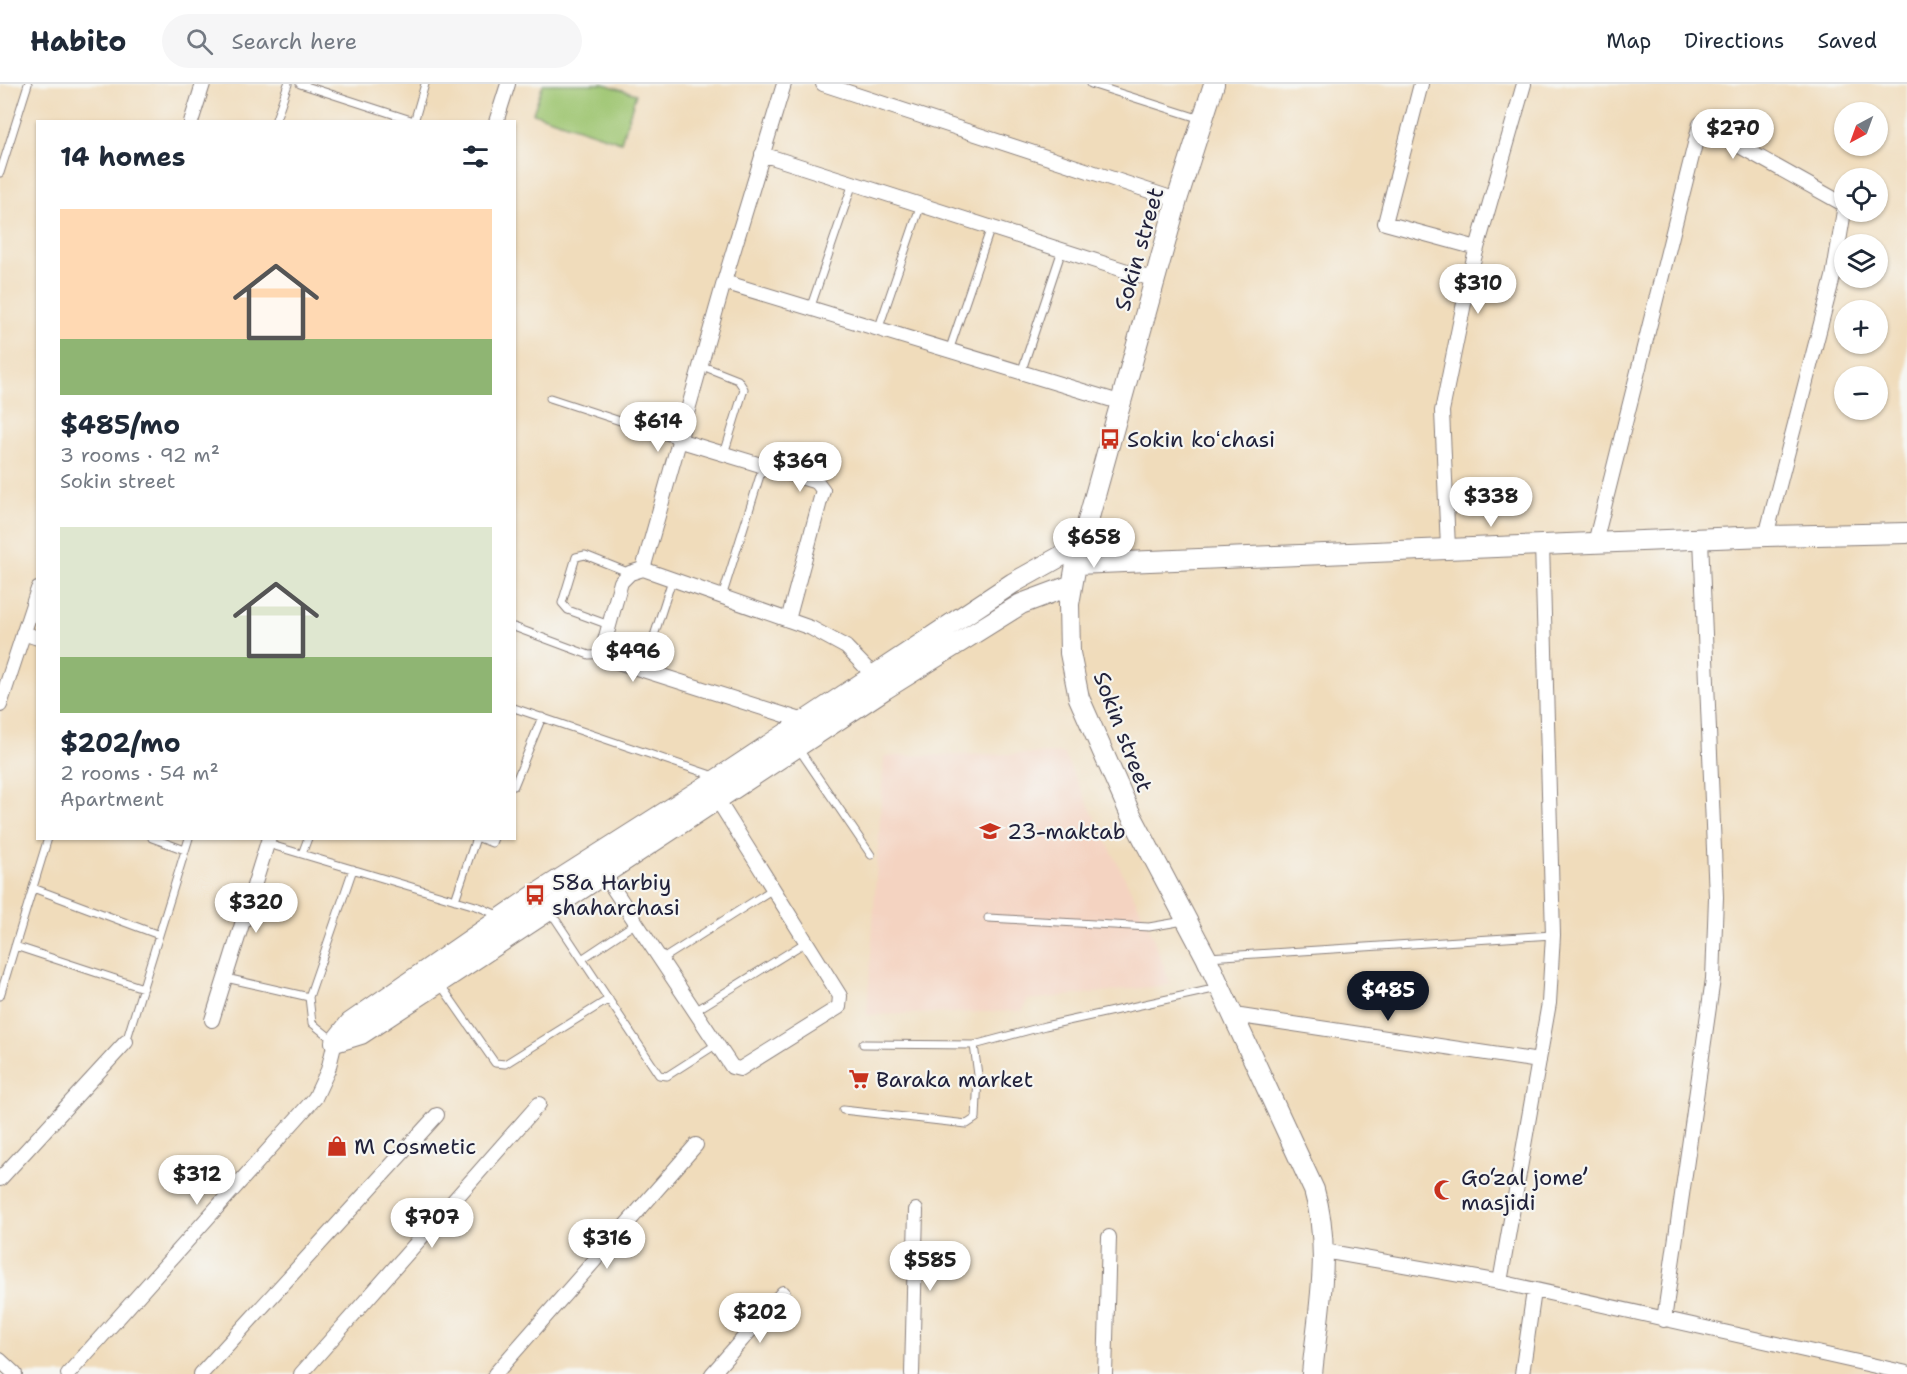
<!DOCTYPE html>
<meta charset="utf-8">
<style>
body{margin:0;font-family:"Shantell Sans",sans-serif;background:#f6f6f7;color:#1f2937;height:100vh;display:flex;flex-direction:column;font-size:22px;white-space:nowrap}
*{box-sizing:border-box;margin:0}
p{font-size:20px;color:#747a83}
.icon{flex:none;width:33px;height:33px;fill:none;stroke:currentColor;stroke-width:2;stroke-linecap:round;stroke-linejoin:round}
.map{position:relative;flex:1;overflow:hidden}
.side{position:absolute;left:36px;top:36px;width:480px;height:720px;display:flex;flex-direction:column;background:#fff;border-radius:0px;box-shadow:0 2px 4px #0004}
.side>*{flex:none}
.needle{width:39px;rotate:221deg}
.tools{position:absolute;left:1834px;top:18px;display:grid;gap:12px}
.tools a{display:grid;place-items:center;width:54px;height:54px;border-radius:50%;background:#fff;box-shadow:0 2px 4px #0004;font-size:30px}
.price{position:absolute;translate:-50% -51px;padding:0 14px;border-radius:21px;background:#fff;color:#222;font-size:20px;line-height:39px;filter:drop-shadow(0 2px 3px #0008)}
.price::after{content:'';position:absolute;left:50%;top:36px;width:18px;height:14px;margin-left:-9px;background:inherit;clip-path:polygon(0 0,100% 0,50% 100%)}
.price.current{background:#111827;color:#fff}
ul{padding:0;list-style:none}
li{display:grid;align-content:center;gap:12px;height:318px;padding:0 24px}
li span{display:grid;place-items:center;height:186px;border-radius:0px;color:#555}
li>.icon{margin-inline-start:auto}
span .icon{width:108px;height:108px;fill:#fffc;stroke-width:1}
li b{font-size:26px}
h2{display:flex;justify-content:space-between;align-items:center;height:72px;padding:0 24px;font-size:26px}
header{display:flex;align-items:center;gap:36px;box-sizing:border-box;height:84px;padding:0 30px;background:#fff;border-bottom:2px solid #e0e1e3}
header strong{font-size:28px}
nav{display:flex;gap:33px;margin-inline-start:auto;font-size:21px}
.search{width:420px;height:54px;background:#f6f6f7;display:flex;align-items:center;gap:15px;box-sizing:border-box;padding:0 21px;border-radius:33px;color:#747a83;font-size:22px}
.map>svg:first-child{display:block}
.built{fill:#f4d3c1}
.green{fill:#9dc570;stroke:#607456;stroke-width:1.5}
.lines{fill:none;stroke-linecap:round;stroke-linejoin:round}
.lane-casing{stroke:#897f7b;stroke-width:9}
.street-casing{stroke:#897f7b;stroke-width:16}
.secondary-casing{stroke:#897f7b;stroke-width:22}
.lane{stroke:#fff;stroke-width:7}
.street{stroke:#fff;stroke-width:14}
.secondary{stroke:#fff;stroke-width:20}
.labels{text-anchor:middle;dominant-baseline:central;stroke-width:4.5;stroke-linejoin:round;paint-order:stroke}
.street-label{font-size:22px;fill:#22223b;stroke:#f6f6f2}
.poi-label{font-size:22px;fill:#22223b;stroke:#f6f6f2;text-anchor:start}
</style>
<header>
<strong>Habito</strong>
<div class="search"><svg class="icon" aria-label="search" viewBox="0 0 24 24"><circle cx="10" cy="10" r="6"/><path d="M15 15l6 6"/></svg>Search here</div>
<nav><a>Map</a><a>Directions</a><a>Saved</a></nav>
</header>
<div class="map">
<svg width="1907" height="1290" viewBox="0 0 1907 1290">
<rect width="100%" height="100%" fill="#f6f6f2"/>
<filter id="ink" filterUnits="userSpaceOnUse"><feTurbulence type="fractalNoise" baseFrequency=".0167" numOctaves="2"/><feDisplacementMap in="SourceGraphic" scale="12" xChannelSelector="R" yChannelSelector="G"/><feConvolveMatrix kernelMatrix="1 2 1 2 8 2 1 2 1" color-interpolation-filters="sRGB"/></filter>
<filter id="wash" filterUnits="userSpaceOnUse"><feTurbulence type="fractalNoise" baseFrequency=".008" numOctaves="4" result="noise"/><feDisplacementMap in="SourceGraphic" scale="24" xChannelSelector="R" yChannelSelector="G"/><feGaussianBlur stdDeviation="1.35" result="paint"/><feColorMatrix in="noise" values="0 0 0 0 0 0 0 0 0 0 0 0 0 0 0 0 0 1.4 0 .05"/><feComposite in="paint" operator="in"/></filter>
<g filter="url(#wash)">
<rect width="100%" height="100%" fill="#f0dcbb"/>
<path class="built" d="M1063,669l86,174 22,58 -144,15 -4,11 -156,4 17,-259z"/>
<path class="green" d="M543,0h61l32,10 -15,48 -88,-29z"/>
</g>
<g filter="url(#ink)">
<g class="lines">
<g class="lane-casing">
<path id="lane" d="M300,0l114,37
M1091,0l110,35
M275,38l13,-38
M414,38l11,-38
M0,89l28,-89
M810,225l43,-126
M878,246l43,-126
M949,267l42,-124
M700,281l38,15 6,9 -20,65
M1021,289l41,-123
M550,314l128,42
M722,513l41,-131
M609,541l-41,-15 -6,-7 14,-46 9,-2 45,18
M514,543l75,28 19,-1
M643,586l29,-90
M514,624l203,69
M798,664l73,107
M514,702l28,-69
M152,754l33,12
M479,754l13,5 2,-5
M268,760l211,63 21,9
M302,770l6,-16
M33,804l126,47
M455,816l21,-62
M550,827l109,164 8,1 50,-32
M988,834l161,9 35,-6
M15,862l128,42
M1208,873l345,-22
M582,875l54,-36
M661,876l112,-71
M226,894l83,19 44,-128
M440,900l55,79 10,1 104,-65
M0,912l48,-158
M309,913l3,26 21,17
M695,927l111,-69
M126,958l63,-204
M863,960l111,1 71,-19 173,-38
M843,1026l124,14 9,-6 2,-43 -4,-30"/>
</g>
<g class="street-casing">
<path id="street" d="M784,0l-60,198 -81,287 168,59 35,19 27,28
M823,0l354,116
M1421,0l-36,139 92,25
M191,38l12,-38
M496,38l12,-38
M762,70l393,126
M724,198l395,120
M678,356l139,42 6,8 -35,130
M1595,459l105,-419 145,81 -12,72 -67,259
M1448,464l-6,-137 29,-142 53,-185
M643,485l-13,4 -9,9 -17,62 4,10 10,8 186,59
M23,549l15,5
M0,621l38,-116
M603,789l129,194 8,2 99,-62 1,-11 -123,-197
M1234,931l305,46
M212,936l57,-182
M0,1095l126,-137
M1324,1167l176,31 407,91
M1500,1198l49,-279 4,-68 -11,-391
M1664,1236l49,-341 3,-82 -15,-358
M0,1276l15,14
M68,1290l247,-276 13,-28 7,-28
M201,1290l236,-259
M301,1290l238,-270
M495,1290l201,-229
M712,1290l71,-81
M912,1290l4,-164
M1105,1290l4,-137
M1522,1290l12,-83"/>
</g>
<g class="secondary-casing">
<path id="secondary" d="M1214,0l-37,116 -101,364 -7,40 1,49 9,45 51,115 76,144 108,233c18,60 4,122 -2,184
M1076,480l690,-28 141,-3
M335,958l15,-19 185,-128 184,-117 294,-195 68,-38
M335,958l26,-8 524,-345 136,-85 51,-19"/>
</g>
<use href="#lane" class="lane"/>
<use href="#street" class="street"/>
<use href="#secondary" class="secondary"/>
</g>
</g>
<defs>
<g id="bus-bare" transform="scale(1.62)"><path d="M-5-6H5V4H4V6H2V4H-2V6H-4V4H-5ZM-3.5-4V0h7V-4ZM-3.5 1.2v1.5H-2V1.2ZM2 1.2v1.5H3.5V1.2Z" fill="#c8321e" stroke="#f6f6f2" stroke-width="2.5" paint-order="stroke"/></g>
<g id="school-bare" transform="scale(1.62)"><path d="M0-5L7-2L0 1L-7-2ZM-4 1L0 2.5L4 1V4Q0 6-4 4Z" fill="#c8321e" stroke="#f6f6f2" stroke-width="2.5" paint-order="stroke"/></g>
<g id="supermarket-bare" transform="scale(1.62)"><path d="M-6-5.5h2.5l.6 2H6L4.5 2H-2.5L-4.4-4H-6ZM-1.5 3.2a1.3 1.3 0 1 0 .1 0ZM3 3.2a1.3 1.3 0 1 0 .1 0Z" fill="#c8321e" stroke="#f6f6f2" stroke-width="2.5" paint-order="stroke"/></g>
<g id="shop-bare" transform="scale(1.62)"><path d="M-5-2.5h2.3a2.7 3.5 0 0 1 5.4 0H5L5.5 6h-11ZM-1.5-2.5h3a1.5 2.3 0 0 0-3 0Z" fill="#c8321e" stroke="#f6f6f2" stroke-width="2.5" paint-order="stroke"/></g>
<g id="mosque-bare" transform="scale(1.62)"><path d="M3.5-4.9A6 6 0 1 0 3.5 4.9A5 5 0 1 1 3.5-4.9Z" fill="#c8321e" stroke="#f6f6f2" stroke-width="2.5" paint-order="stroke"/></g>
</defs>
<g fill-rule="evenodd">
<use href="#bus-bare" x="1110" y="355"/>
<use href="#school-bare" x="990" y="747"/>
<use href="#bus-bare" x="535" y="811"/>
<use href="#supermarket-bare" x="859" y="995"/>
<use href="#shop-bare" x="337" y="1062"/>
<use href="#mosque-bare" x="1444" y="1106"/>
</g>
<g class="labels">
<g class="street-label">
<text transform="translate(1139 165) rotate(-74)">Sokin street</text>
<text transform="translate(1123 648) rotate(69)">Sokin street</text>
</g>
<g class="poi-label">
<text x="1127" y="355">Sokin koʻchasi</text>
<text x="1007" y="747">23-maktab</text>
<text x="552" y="798">58a Harbiy<tspan x="552" dy="25">shaharchasi</tspan></text>
<text x="876" y="995">Baraka market</text>
<text x="354" y="1062">M Cosmetic</text>
<text x="1461" y="1093">Go‘zal jome’<tspan x="1461" dy="25">masjidi</tspan></text>
</g>
</g>
</svg>
<div class="tools">
<a><svg class="needle" viewBox="-14 -14 28 28"><path d="M0-13l5 13h-10z" fill="#e53935"/><path d="M0 13l5-13h-10z" fill="#747a83"/></svg></a>
<a><svg class="icon" aria-label="locate" viewBox="0 0 24 24"><circle cx="12" cy="12" r="6"/><path d="M12 2v4M12 18v4M2 12h4M18 12h4"/></svg></a>
<a><svg class="icon" aria-label="layers" viewBox="0 0 24 24"><path d="M12 4l9 5-9 5-9-5zM3 14l9 5 9-5"/></svg></a>
<a>+</a>
<a>−</a>
</div>
<b class="price" style="left:1733px;top:76px">$270</b>
<b class="price" style="left:1478px;top:231px">$310</b>
<b class="price" style="left:658px;top:369px">$614</b>
<b class="price" style="left:800px;top:409px">$369</b>
<b class="price" style="left:1491px;top:444px">$338</b>
<b class="price" style="left:1094px;top:485px">$658</b>
<b class="price" style="left:633px;top:599px">$496</b>
<b class="price" style="left:256px;top:850px">$320</b>
<b class="price current" style="left:1388px;top:938px">$485</b>
<b class="price" style="left:197px;top:1122px">$312</b>
<b class="price" style="left:432px;top:1165px">$707</b>
<b class="price" style="left:607px;top:1186px">$316</b>
<b class="price" style="left:930px;top:1208px">$585</b>
<b class="price" style="left:760px;top:1260px">$202</b>
<section class="side">
<h2>14 homes<svg class="icon" aria-label="filters" viewBox="0 0 24 24"><path d="M4 7h16M4 17h16"/><circle cx="9" cy="7" r="2"/><circle cx="15" cy="17" r="2"/></svg></h2>
<ul>
<li><span style="background:linear-gradient(#ffd9b3 70%,#8fb573 0)"><svg class="icon" aria-label="home" viewBox="0 0 24 24"><path d="M3 11l9-7 9 7M6 9v11h12V9"/></svg></span><div><b>$485/mo</b><p>3 rooms · 92 m²</p><p>Sokin street</p></div></li>
<li><span style="background:linear-gradient(#dfe7d0 70%,#8fb573 0)"><svg class="icon" aria-label="home" viewBox="0 0 24 24"><path d="M3 11l9-7 9 7M6 9v11h12V9"/></svg></span><div><b>$202/mo</b><p>2 rooms · 54 m²</p><p>Apartment</p></div></li>
</ul>
</section>
</div>
